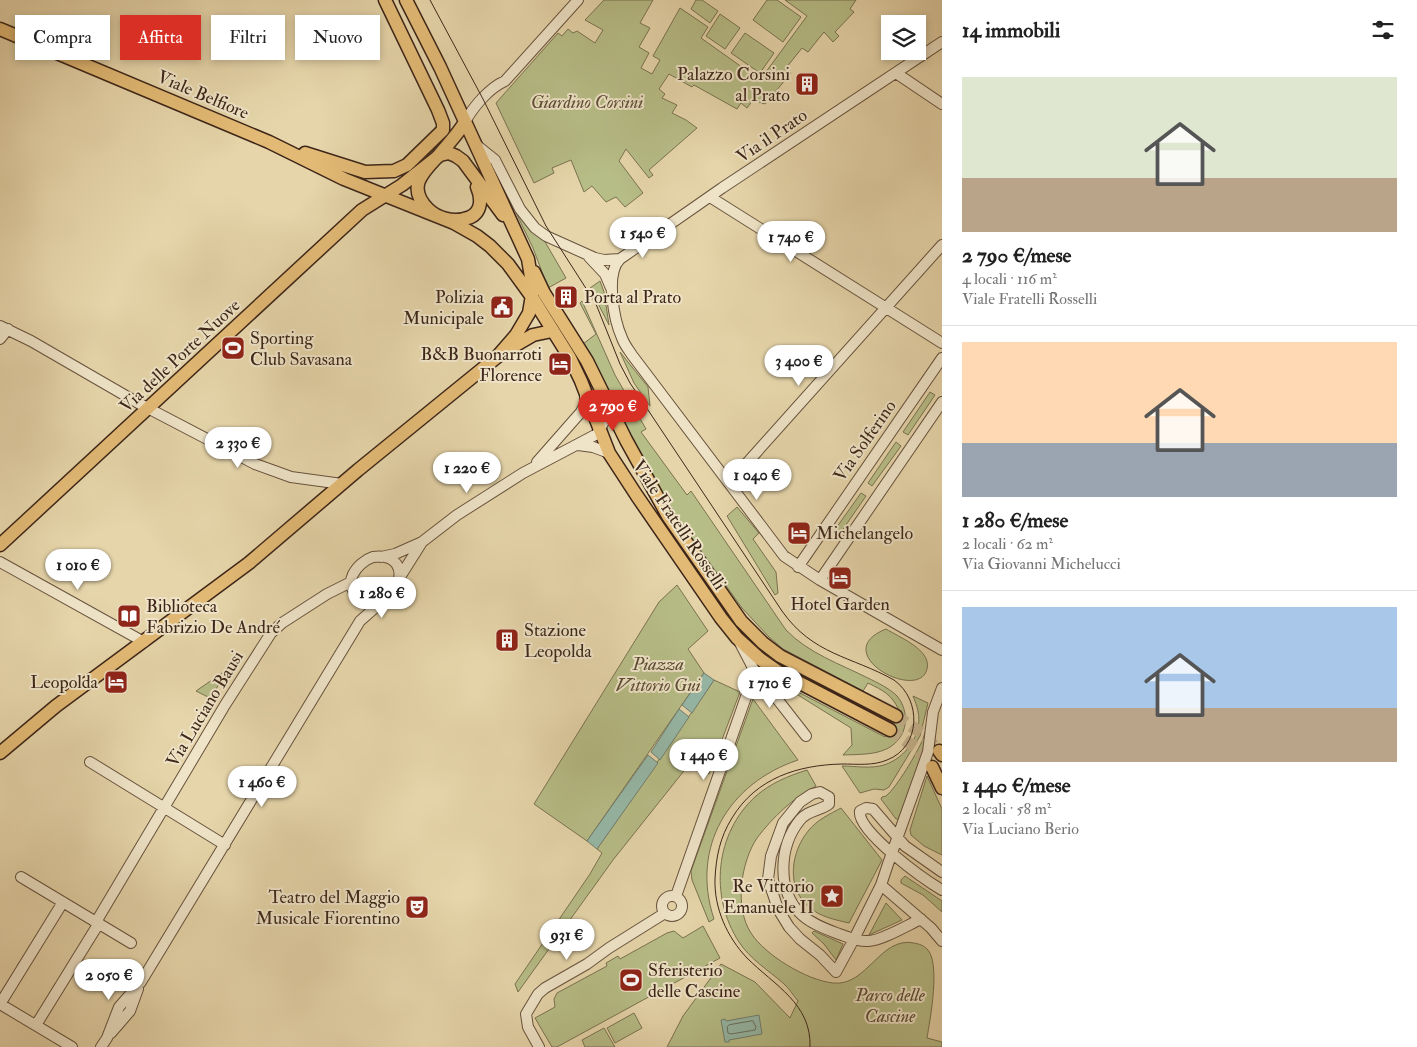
<!DOCTYPE html>
<html lang="it">
<meta charset="utf-8">
<style>
body{margin:0;font-family:"IM FELL Double Pica",serif;background:#f6f6f6;color:#222;height:100vh;display:flex;flex-direction:column;font-size:19px;white-space:nowrap}
*{box-sizing:border-box;margin:0}
p{font-size:16px;color:#767676}
.icon{flex:none;width:28px;height:28px;fill:none;stroke:currentColor;stroke-width:2;stroke-linecap:round;stroke-linejoin:round}
.map{position:relative;flex:1;overflow:hidden}
.sheet{display:flex;flex-direction:column;background:#fff;width:475px}
.sheet>*{flex:none}
.banner{position:absolute;left:15px;top:15px;width:475px;height:45px;display:flex;gap:10px}
.buttons{position:absolute;left:881px;top:15px;display:grid;gap:10px}
.buttons a{display:grid;place-items:center;width:45px;height:45px;border-radius:0px;background:#fff;box-shadow:0 2px 8px #0003;font-size:25px}
.price{position:absolute;translate:-50% -42px;padding:0 11px;border-radius:18px;background:#fff;color:#222;font-size:16px;line-height:32px;filter:drop-shadow(0 1px 2px #0008)}
.price::after{content:'';position:absolute;left:50%;top:30px;width:15px;height:11px;margin-left:-8px;background:inherit;clip-path:polygon(0 0,100% 0,50% 100%)}
.price.on{background:#d93025;color:#fff}
ul{padding:0;list-style:none}
li{display:grid;align-content:center;gap:10px;height:265px;padding:0 20px}
li+li{border-top:1px solid #e0e0e0}
li span{display:grid;place-items:center;height:155px;border-radius:0px;color:#555}
li>.icon{margin-inline-start:auto}
span .icon{width:90px;height:90px;fill:#fffc;stroke-width:1}
li b{font-size:21px}
h2{display:flex;justify-content:space-between;align-items:center;height:60px;padding:0 20px;font-size:21px}
.chip{padding:0 18px;border-radius:0px;background:#fff;box-shadow:0 2px 8px #0003;font-size:18px;line-height:45px}
.chip.on{background:#d93025;color:#fff}
main{display:flex;flex:1;min-height:0}
.map>svg:first-child{display:block}
.green{fill:#b7bd87;stroke:#7a7250}
.water{fill:#96b9a8;stroke:#727e6f}
.lines{fill:none;stroke-linecap:round;stroke-linejoin:round}
.shore{stroke:#6a7060;stroke-width:1}
.major-tunnel{stroke:#c4b28d;stroke-width:12;stroke-dasharray:12 6;stroke-linecap:butt}
.minor-casing{stroke:#67523d;stroke-width:12}
.major-casing{stroke:#3d2619;stroke-width:15}
.minor{stroke:#efe4c8;stroke-width:10}
.major{stroke:#e3ba75;stroke-width:12}
.tram{stroke:#3d2619;stroke-width:1}
.labels{text-anchor:middle;dominant-baseline:central;stroke-width:4;stroke-linejoin:round;paint-order:stroke}
.poi-label{font-size:18px;fill:#3d2619;stroke:#efe4c8;text-anchor:end}
.street-label{font-size:18px;fill:#3d2619;stroke:#efe4c8}
.park-label{font-size:18px;font-style:italic;fill:#5c4c34;stroke:#efe4c8}
</style>
<main>
<div class="map">
<svg width="942" height="1047" viewBox="0 0 942 1047">
<rect width="100%" height="100%" fill="#e6d5aa"/>
<filter id="stains"><feTurbulence type="fractalNoise" baseFrequency=".004" numOctaves="4"/><feColorMatrix values="0 0 0 0 .2 0 0 0 0 .09 0 0 0 0 .02 0 0 0 .5 -.17"/></filter>
<radialGradient id="worn" r=".72"><stop offset=".6" stop-color="#630" stop-opacity="0"/><stop offset="1" stop-color="#630" stop-opacity=".3"/></radialGradient>
<path class="green" d="M604,0h49l-13,23 10,5 -11,19 10,6 -8,15 11,6 8,-14 -7,-4 27,-48 28,19 -7,11 59,42 47,-64 -22,-16h71l-6,9 4,3 -19,20 4,4 -6,6 -9,-10 -16,20 -6,-4 -16,20 5,5 -26,31 -12,-4 -6,8 -6,-5 -4,6 -43,-24 -2,2 -23,-13 -10,15 6,5 -3,4 15,7 -5,8 14,7 11,8 -48,42 4,5 -4,3 -23,-29 -7,12 24,32 -18,14 -9,-10 -10,5 -14,-16 -8,6 -13,-32 -19,8 2,5 -20,10 -38,-80 62,-70 4,3 6,-7 5,4 4,-2 18,12 8,-13 -18,-10z
M696,0h6l16,11 -8,12 -19,-14z
M767,0h10l24,17 -18,25 -30,-22z
M720,14l20,14 -15,21 -19,-13z
M745,33l29,20 -14,20 -29,-20z
M508,196l18,29 18,15 22,38 -18,10 -15,-40z
M600,281l4,11 5,33 -19,-37z
M582,301l33,74 31,54 -5,3 46,63 4,-4 95,139c22,23 54,34 82,48 10,5 21,10 29,18 8,9 11,24 6,36 -11,24 -37,22 -60,23l9,-10 -1,-17 -82,-51 116,60 14,-27c-8,-16 -15,-19 -31,-27l-5,8 -80,-42 -14,-12 -27,-29 -73,-102 -86,-162 13,-10 -16,-31z
M620,352l28,35 2,19 -16,-23z
M930,392l5,3 -27,40 -5,-3z
M896,442l5,4 -29,40 -4,-3z
M861,493l5,3 -27,39 -5,-4z
M737,507l22,26 -6,6 23,33 2,21 -3,2 -48,-79z
M677,585l31,46 -20,18 16,24 -117,168 -53,-37 125,-202z
M886,629c13,8 46,21 41,40 -8,34 -101,-16 -41,-40z
M225,671l2,1 -17,26 -14,-7z
M714,680l26,12 -31,82 -18,-12 -78,98 -95,132 -3,-8 75,-110 12,-21 -5,-4z
M913,696l15,7 -8,33 -31,51 -5,3 -10,-1 -14,4 -18,-27c13,0 29,3 42,-1 22,-7 39,-31 34,-54 -1,-5 -3,-10 -5,-15z
M753,699l45,61c-69,23 -108,87 -84,159l-5,3 -17,-42 -1,-9z
M931,704h1l-5,36 -19,56 -9,23h-3l-15,-20 1,-2 4,-1c11,-9 31,-43 37,-57 4,-11 5,-24 8,-35z
M807,770l9,16c-23,12 -43,31 -59,52 -16,24 -23,69 -6,95 14,22 55,47 82,50 34,4 47,-47 81,-40 5,1 9,2 13,6 14,13 3,71 0,89l15,4v5h-275l16,-31 38,-52 34,18 35,36 8,-17c-5,-6 -9,-13 -15,-18 -15,-13 -33,-24 -44,-41 -30,-46 -24,-109 17,-146 15,-13 32,-20 51,-26z
M927,776l15,33v46l-18,-9 -13,-11 -1,-5z
M841,808l41,52 -33,63c-13,-3 -28,-6 -39,-15 -25,-20 -19,-57 -1,-78 8,-10 21,-16 32,-22z
M905,876l37,25v11l-19,-17 -22,-12v-3z
M886,903l16,17 -33,15z
M703,926l17,32 -163,89h-5l-17,-29 20,-11 -1,-8 3,-6 50,-27 -1,-3 12,-7 2,3 47,-26 7,-2 9,7z
M814,931l29,13 -7,16 -12,-16 -12,-11z
M634,1013l8,15 -27,15 -8,-15z
M604,1028l11,19h-30l-3,-7z"/>
<path class="water" d="M704,673l10,7 -22,33 -10,-8z
M679,709l10,8 -29,43 -9,-8z
M648,755l10,8 -61,86 -10,-8z
M759,1015l3,19 -33,6v2h-4l-4,-22 4,-1 1,2z"/>
<g class="lines">
<path class="shore" d="M753,1021l3,6 -1,3 -24,4 -3,-1 -1,-6 2,-2z"/>
<path class="major-tunnel" d="M896,716l27,18 16,17
M890,730l29,20 13,17"/>
<g class="minor-casing">
<path id="minor" d="M942,42l-220,146 -102,71c-15,15 -6,61 2,79 2,6 6,11 10,17l152,201 36,24 122,70
M896,73l46,31
M465,122c8,-15 24,-34 40,-41l73,-81
M475,144l20,16 25,49 15,19 11,8 49,22 9,2 16,-1
M710,197l232,146
M589,257l16,17 6,14
M0,326l31,15 109,63 115,60 36,13 51,7
M0,339l8,-10
M578,445l15,2 16,6
M537,462l44,-50 4,-8v-9
M729,483l213,-238
M373,557c49,-6 21,63 -13,40 -20,-12 -3,-35 13,-40z
M381,557l14,-3 27,-12 35,-27 66,-42 74,-39 9,-16 -1,-18
M0,562l144,80
M798,567l144,-209
M400,577l22,-35
M820,580l122,-178
M740,643l13,25 53,68
M90,762l135,83
M942,872l-37,-26 -32,-37 -7,-1 -6,3c-4,20 65,69 82,79
M21,877l110,66
M881,885l50,43 11,13
M662 906a10 10 0 1 1 20 0a10 10 0 1 1-20 0Z
M676,896l71,-202 5,-15 1,-11
M921,919c-13,6 -40,22 -53,22 -9,1 -20,-4 -29,-7 -13,-5 -27,-10 -37,-19 -26,-24 -23,-69 -2,-95 8,-10 20,-9 29,-16v-7l-9,-5 -8,2 -12,8 -17,21 -12,33 -3,23 10,30 11,18 11,12 20,16 16,17 18,-33 27,-54 7,-21 40,-112 5,-40 9,-24
M96,922l129,-217 46,-72 11,-10 45,-29 24,-12
M0,1004l63,-102
M0,1004l72,43
M36,1025l63,-102
M111,1033l19,-22 8,-22
M101,1047l6,-9 12,-31 22,-25 219,-361 26,-23
M539,1047l-11,-20 -2,-13 12,-20 7,-6 42,-24 22,-16 56,-35"/>
</g>
<g class="major-casing">
<path id="major" d="M0,29l269,113 75,37 110,44 23,13 13,10 18,18 24,33 38,61 11,23 28,72 28,43 84,122 16,20 23,21 17,12 113,59
M465,122c-7,12 -17,22 -26,33 -16,17 -33,32 -11,54 9,9 24,13 36,10 17,-3 19,-18 13,-32
M305,153l60,19 29,-1 13,-6 36,-35v-7l-5,-13 -53,-110
M534,272l10,21 43,68 39,79 42,76 73,105 22,22 17,13 116,60
M509,349l24,-14 19,-4
M0,545l362,-335 40,-25 38,-30 9,-2 7,3 7,5 40,54
M939,751l3,4
M0,753l56,-47 193,-143 109,-93 139,-113 19,-22 13,-22 4,-24 -5,-30 -88,-192 -34,-67
M932,767l10,21"/>
</g>
<use href="#minor" class="minor"/>
<use href="#major" class="major"/>
<path class="tram" d="M430,0l53,99 63,127 50,78 24,60 10,19 152,228c31,44 69,45 112,69 28,20 27,67 -7,80 -14,6 -30,4 -45,4 -44,1 -86,14 -110,54 -12,19 -16,39 -17,61 -1,29 12,58 32,79 27,27 65,46 63,89"/>
</g>
<defs>
<g id="building-square" transform="scale(1.25)"><rect x="-9" y="-9" width="18" height="18" rx="4" fill="#8f2418" stroke="#efe4c8"/><path d="M-4-6H4V6H1V3H-1V6H-4ZM-2.5-4.3h1.7v1.8h-1.7ZM.8-4.3h1.7v1.8H.8ZM-2.5-1h1.7V.8h-1.7ZM.8-1h1.7V.8H.8Z" fill="#fff"/></g>
<g id="civic-square" transform="scale(1.25)"><rect x="-9" y="-9" width="18" height="18" rx="4" fill="#8f2418" stroke="#efe4c8"/><path d="M-.6-6.5H3V-4.5H.6V-3L4-1V1h2V6H-6V1h2V-1L-.6-3ZM-1.2 2.5V6h2.4V2.5Z" fill="#fff"/></g>
<g id="stadium-square" transform="scale(1.25)"><rect x="-9" y="-9" width="18" height="18" rx="4" fill="#8f2418" stroke="#efe4c8"/><path d="M0-5a6.5 5 0 1 0 0 10a6.5 5 0 1 0 0-10ZM-3.5-1.8h7v3.6h-7Z" fill="#fff"/></g>
<g id="hotel-square" transform="scale(1.25)"><rect x="-9" y="-9" width="18" height="18" rx="4" fill="#8f2418" stroke="#efe4c8"/><path d="M-6-4.5h1.5V1H6V5H4.5V3h-9V5H-6ZM-4 0a1.8 1.8 0 1 1 3.6 0ZM.5 0V-2.5h3Q6-2.5 6 0Z" fill="#fff"/></g>
<g id="library-square" transform="scale(1.25)"><rect x="-9" y="-9" width="18" height="18" rx="4" fill="#8f2418" stroke="#efe4c8"/><path d="M-6-4Q-3-5.5-.7-3.5V5Q-3 3-6 4ZM6-4Q3-5.5 .7-3.5V5Q3 3 6 4Z" fill="#fff"/></g>
<g id="sight-square" transform="scale(1.25)"><rect x="-9" y="-9" width="18" height="18" rx="4" fill="#8f2418" stroke="#efe4c8"/><path d="M0-6L1.8-2.2L6-1.7L2.9 1.2L3.7 5.4L0 3.3L-3.7 5.4L-2.9 1.2L-6-1.7L-1.8-2.2Z" fill="#fff"/></g>
<g id="theatre-square" transform="scale(1.25)"><rect x="-9" y="-9" width="18" height="18" rx="4" fill="#8f2418" stroke="#efe4c8"/><path d="M-5-5.5Q0-4 5-5.5V0Q5 5 0 6Q-5 5-5 0ZM-3.3-2.5H-1v1.5H-3.3ZM1-2.5H3.3v1.5H1ZM-2.8 1Q0 5.5 2.8 1Z" fill="#fff"/></g>
</defs>
<g fill-rule="evenodd">
<use href="#building-square" x="807" y="84"/>
<use href="#building-square" x="566" y="297"/>
<use href="#civic-square" x="502" y="307"/>
<use href="#stadium-square" x="233" y="348"/>
<use href="#hotel-square" x="560" y="364"/>
<use href="#hotel-square" x="799" y="533"/>
<use href="#hotel-square" x="840" y="578"/>
<use href="#library-square" x="129" y="616"/>
<use href="#building-square" x="507" y="640"/>
<use href="#hotel-square" x="116" y="682"/>
<use href="#sight-square" x="832" y="896"/>
<use href="#theatre-square" x="417" y="907"/>
<use href="#stadium-square" x="631" y="980"/>
</g>
<g class="labels">
<g class="poi-label">
<text x="790" y="74">Palazzo Corsini<tspan x="790" dy="21">al Prato</tspan></text>
<text x="484" y="297">Polizia<tspan x="484" dy="21">Municipale</tspan></text>
<text x="584" y="297" text-anchor="start">Porta al Prato</text>
<text x="250" y="338" text-anchor="start">Sporting<tspan x="250" dy="21">Club Savasana</tspan></text>
<text x="542" y="354">B&amp;B Buonarroti<tspan x="542" dy="21">Florence</tspan></text>
<text x="816" y="533" text-anchor="start">Michelangelo</text>
<text x="840" y="604" text-anchor="middle">Hotel Garden</text>
<text x="146" y="606" text-anchor="start">Biblioteca<tspan x="146" dy="21">Fabrizio De André</tspan></text>
<text x="524" y="630" text-anchor="start">Stazione<tspan x="524" dy="21">Leopolda</tspan></text>
<text x="98" y="682">Leopolda</text>
<text x="814" y="886">Re Vittorio<tspan x="814" dy="21">Emanuele II</tspan></text>
<text x="400" y="897">Teatro del Maggio<tspan x="400" dy="21">Musicale Fiorentino</tspan></text>
<text x="648" y="970" text-anchor="start">Sferisterio<tspan x="648" dy="21">delle Cascine</tspan></text>
</g>
<g class="street-label">
<text transform="translate(203 95) rotate(23)">Viale Belfiore</text>
<text transform="translate(772 136) rotate(-34)">Via il Prato</text>
<text transform="translate(180 356) rotate(-43)">Via delle Porte Nuove</text>
<text transform="translate(865 441) rotate(-55)">Via Solferino</text>
<text transform="translate(679 525) rotate(56)">Viale Fratelli Rosselli</text>
<text transform="translate(205 709) rotate(-59)">Via Luciano Bausi</text>
</g>
<g class="park-label">
<text x="587" y="102">Giardino Corsini</text>
<text x="658" y="664">Piazza<tspan x="658" dy="21">Vittorio Gui</tspan></text>
<text x="890" y="995">Parco delle<tspan x="890" dy="21">Cascine</tspan></text>
</g>
</g>
<rect width="100%" height="100%" filter="url(#stains)"/>
<rect width="100%" height="100%" fill="url(#worn)"/>
</svg>
<div class="buttons">
<a><svg class="icon" aria-label="layers" viewBox="0 0 24 24"><path d="M12 4l9 5-9 5-9-5zM3 14l9 5 9-5"/></svg></a>
</div>
<b class="price" style="left:643px;top:259px">1 540 €</b>
<b class="price" style="left:791px;top:263px">1 740 €</b>
<b class="price" style="left:799px;top:387px">3 400 €</b>
<b class="price on" style="left:613px;top:432px">2 790 €</b>
<b class="price" style="left:238px;top:469px">2 330 €</b>
<b class="price" style="left:467px;top:494px">1 220 €</b>
<b class="price" style="left:757px;top:501px">1 040 €</b>
<b class="price" style="left:78px;top:591px">1 010 €</b>
<b class="price" style="left:382px;top:619px">1 280 €</b>
<b class="price" style="left:770px;top:709px">1 710 €</b>
<b class="price" style="left:704px;top:781px">1 440 €</b>
<b class="price" style="left:262px;top:808px">1 460 €</b>
<b class="price" style="left:567px;top:961px">931 €</b>
<b class="price" style="left:109px;top:1001px">2 050 €</b>
<div class="banner">
<a class="chip">Compra</a>
<a class="chip on">Affitta</a>
<a class="chip">Filtri</a>
<a class="chip">Nuovo</a>
</div>
</div>
<section class="sheet">
<h2>14 immobili<svg class="icon" aria-label="filters" viewBox="0 0 24 24"><path d="M4 7h16M4 17h16"/><circle cx="9" cy="7" r="2"/><circle cx="15" cy="17" r="2"/></svg></h2>
<ul>
<li><span style="background:linear-gradient(#dfe7d0 65%,#b9a48a 0)"><svg class="icon" aria-label="home" viewBox="0 0 24 24"><path d="M3 11l9-7 9 7M6 9v11h12V9"/></svg></span><div><b>2 790 €/mese</b><p>4 locali · 116 m²</p><p>Viale Fratelli Rosselli</p></div></li>
<li><span style="background:linear-gradient(#ffd9b3 65%,#9aa5b1 0)"><svg class="icon" aria-label="home" viewBox="0 0 24 24"><path d="M3 11l9-7 9 7M6 9v11h12V9"/></svg></span><div><b>1 280 €/mese</b><p>2 locali · 62 m²</p><p>Via Giovanni Michelucci</p></div></li>
<li><span style="background:linear-gradient(#a9c7e8 65%,#b9a48a 0)"><svg class="icon" aria-label="home" viewBox="0 0 24 24"><path d="M3 11l9-7 9 7M6 9v11h12V9"/></svg></span><div><b>1 440 €/mese</b><p>2 locali · 58 m²</p><p>Via Luciano Berio</p></div></li>
</ul>
</section>
</main>
